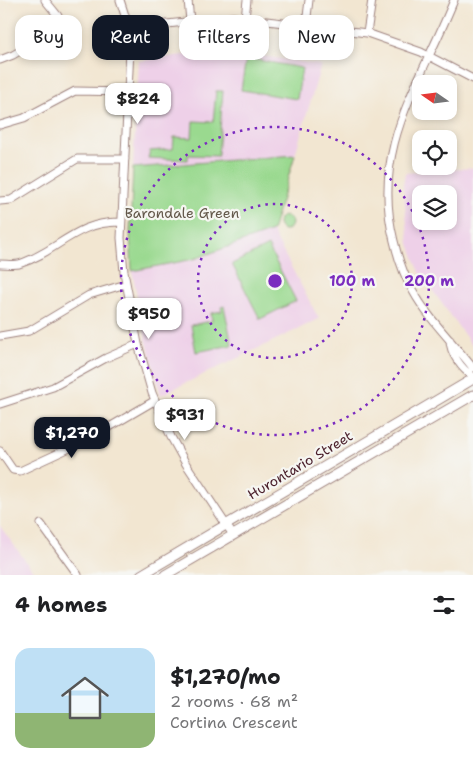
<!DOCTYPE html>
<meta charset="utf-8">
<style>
body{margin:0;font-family:"Shantell Sans",sans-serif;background:#f6f6f6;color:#202124;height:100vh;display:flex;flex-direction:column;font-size:19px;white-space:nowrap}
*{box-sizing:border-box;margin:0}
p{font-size:16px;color:#757577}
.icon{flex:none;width:28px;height:28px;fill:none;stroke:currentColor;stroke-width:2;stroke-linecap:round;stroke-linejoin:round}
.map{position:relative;height:575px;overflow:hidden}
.details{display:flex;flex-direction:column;background:#fff;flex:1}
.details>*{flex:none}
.hud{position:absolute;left:15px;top:15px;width:444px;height:45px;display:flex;gap:10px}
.needle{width:32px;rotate:284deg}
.controls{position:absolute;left:412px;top:75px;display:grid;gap:10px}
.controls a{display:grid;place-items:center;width:45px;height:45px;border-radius:10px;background:#fff;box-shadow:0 2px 8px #0003;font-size:25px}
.price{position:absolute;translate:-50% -42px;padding:0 11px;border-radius:10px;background:#fff;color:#222;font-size:16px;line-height:32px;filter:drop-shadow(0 1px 2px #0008)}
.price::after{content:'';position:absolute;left:50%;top:30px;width:15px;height:11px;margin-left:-8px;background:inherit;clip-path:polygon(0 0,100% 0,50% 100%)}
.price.on{background:#111827;color:#fff}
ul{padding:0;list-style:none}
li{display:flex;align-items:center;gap:15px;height:125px;padding:0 15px}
li span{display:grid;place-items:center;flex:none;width:140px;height:100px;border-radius:15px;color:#555}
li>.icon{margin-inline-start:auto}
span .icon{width:60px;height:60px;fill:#fffc;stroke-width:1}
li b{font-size:21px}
h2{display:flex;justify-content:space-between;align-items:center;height:60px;padding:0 15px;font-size:21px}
.chip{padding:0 18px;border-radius:15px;background:#fff;box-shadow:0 2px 8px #0003;font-size:18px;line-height:45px}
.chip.on{background:#111827;color:#fff}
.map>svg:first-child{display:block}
.built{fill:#eed0e8;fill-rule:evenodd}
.green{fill:#9ad98f;stroke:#727c5d}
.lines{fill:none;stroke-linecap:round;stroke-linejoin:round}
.minor-casing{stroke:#9e827e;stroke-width:9}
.major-casing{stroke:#9e827e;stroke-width:11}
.minor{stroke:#fff;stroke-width:7}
.major{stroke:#fff;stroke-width:9}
.ring{fill:none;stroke:#7b2cbf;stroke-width:2.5;stroke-dasharray:2.5 5}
.labels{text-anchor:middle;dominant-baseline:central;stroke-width:4.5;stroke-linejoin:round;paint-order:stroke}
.park-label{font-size:14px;fill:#625749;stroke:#f6f6f2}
.street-label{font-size:14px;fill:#4a1f2b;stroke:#f6f6f2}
.centre{fill:#7b2cbf;stroke:#f6f6f2;stroke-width:2.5}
.ring-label{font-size:15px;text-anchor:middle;font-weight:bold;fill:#7b2cbf;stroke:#f6f6f2;stroke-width:4.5;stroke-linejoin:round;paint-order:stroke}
</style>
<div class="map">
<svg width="473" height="575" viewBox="0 0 473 575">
<rect width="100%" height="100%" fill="#f6f6f2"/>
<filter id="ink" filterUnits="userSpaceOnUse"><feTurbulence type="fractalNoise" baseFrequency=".02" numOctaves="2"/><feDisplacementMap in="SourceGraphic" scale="10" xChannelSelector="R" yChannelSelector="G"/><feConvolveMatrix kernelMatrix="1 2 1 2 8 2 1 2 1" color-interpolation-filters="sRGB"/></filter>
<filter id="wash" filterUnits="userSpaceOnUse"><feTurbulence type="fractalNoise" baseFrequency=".0096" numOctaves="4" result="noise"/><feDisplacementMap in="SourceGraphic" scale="20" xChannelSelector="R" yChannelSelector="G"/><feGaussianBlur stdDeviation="1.12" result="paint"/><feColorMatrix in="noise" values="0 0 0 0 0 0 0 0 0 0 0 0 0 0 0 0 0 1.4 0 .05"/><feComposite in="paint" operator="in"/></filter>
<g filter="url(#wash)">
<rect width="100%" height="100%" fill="#f2e6d1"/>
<path class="built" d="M204,52h33l84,13 -26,90 -162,13 6,-107z
M473,168v179l-53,-74 -11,-29 -6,-59 2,-12zM421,194h28v27h-28z
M272,231l47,88 -158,76 -15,-56 -14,-68 62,-12z
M0,525l2,4 34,46h-36z"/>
<path class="green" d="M246,58l56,10 -5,31 -56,-9z
M216,91h7l-5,65 -30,-1v5l-40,-2 2,-7 23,-2 1,-12 18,1 1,-17 20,1z
M295,155l-23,76 -78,28 -62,12 -2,-39 3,-64z
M278 223a7 7 0 1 1 14 0a7 7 0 1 1-14 0Z
M268,246l28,55 -36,18 -28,-55z
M224,306l8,39 -36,7 -5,-27 21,-4 -1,-8 11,-2 -1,-4z"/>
</g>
<g filter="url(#ink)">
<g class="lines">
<g class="minor-casing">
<path id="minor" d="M120,0l9,28 1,21 -9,189 3,34 14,72 14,49 19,44 15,27 47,71
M188,0l2,21
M454,0c-33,83 -84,147 -60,241 4,17 10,35 19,50 16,29 40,51 60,77
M245,18l2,-18
M306,25l3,-25
M129,28l104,-11 134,16 54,19 52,27
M367,33l5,-33
M0,60l13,-5 41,-25 5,-7 -1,-7 -13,-16
M0,125l24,-7 51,-27 53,1
M0,201l11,-1 66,-41h48
M0,264c6,0 14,1 19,0 39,-12 56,-43 102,-42
M0,336l29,-5 60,-36 37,-11
M450,340c0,13 12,30 23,36
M0,404l53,-17 53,-29 32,-14
M0,451l13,19 7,1 69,-32 65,-38
M41,524l37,51"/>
</g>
<g class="major-casing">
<path id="major" d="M141,575l332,-196
M165,575l308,-180"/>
</g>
<use href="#minor" class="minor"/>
<use href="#major" class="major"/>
</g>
</g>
<g class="ring">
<circle cx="275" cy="281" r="77"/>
<circle cx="275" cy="281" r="154"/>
</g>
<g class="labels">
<g class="park-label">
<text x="182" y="213">Barondale Green</text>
</g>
<g class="street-label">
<text transform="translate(300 465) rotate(-31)">Hurontario Street</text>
</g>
</g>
<circle cx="275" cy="281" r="8" class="centre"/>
<g class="ring-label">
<text x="352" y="286">100 m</text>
<text x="429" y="286">200 m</text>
</g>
</svg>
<div class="controls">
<a><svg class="needle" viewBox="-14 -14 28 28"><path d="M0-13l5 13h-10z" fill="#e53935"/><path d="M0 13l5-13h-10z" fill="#757577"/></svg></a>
<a><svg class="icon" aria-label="locate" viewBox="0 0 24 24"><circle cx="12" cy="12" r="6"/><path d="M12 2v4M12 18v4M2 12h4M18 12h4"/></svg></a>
<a><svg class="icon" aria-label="layers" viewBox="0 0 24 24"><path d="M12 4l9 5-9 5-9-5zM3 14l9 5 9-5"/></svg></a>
</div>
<b class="price" style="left:138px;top:125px">$824</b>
<b class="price" style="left:149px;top:340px">$950</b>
<b class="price" style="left:185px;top:441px">$931</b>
<b class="price on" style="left:72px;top:459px">$1,270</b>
<div class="hud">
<a class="chip">Buy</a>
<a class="chip on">Rent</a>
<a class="chip">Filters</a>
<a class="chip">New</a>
</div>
</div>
<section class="details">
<h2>4 homes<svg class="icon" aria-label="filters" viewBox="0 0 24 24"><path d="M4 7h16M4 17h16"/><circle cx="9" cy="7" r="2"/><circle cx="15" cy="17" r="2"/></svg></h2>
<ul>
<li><span style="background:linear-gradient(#bfe0f5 65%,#8fb573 0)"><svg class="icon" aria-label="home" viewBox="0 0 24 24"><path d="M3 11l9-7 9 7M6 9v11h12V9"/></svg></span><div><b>$1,270/mo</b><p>2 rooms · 68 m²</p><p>Cortina Crescent</p></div></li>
</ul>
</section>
